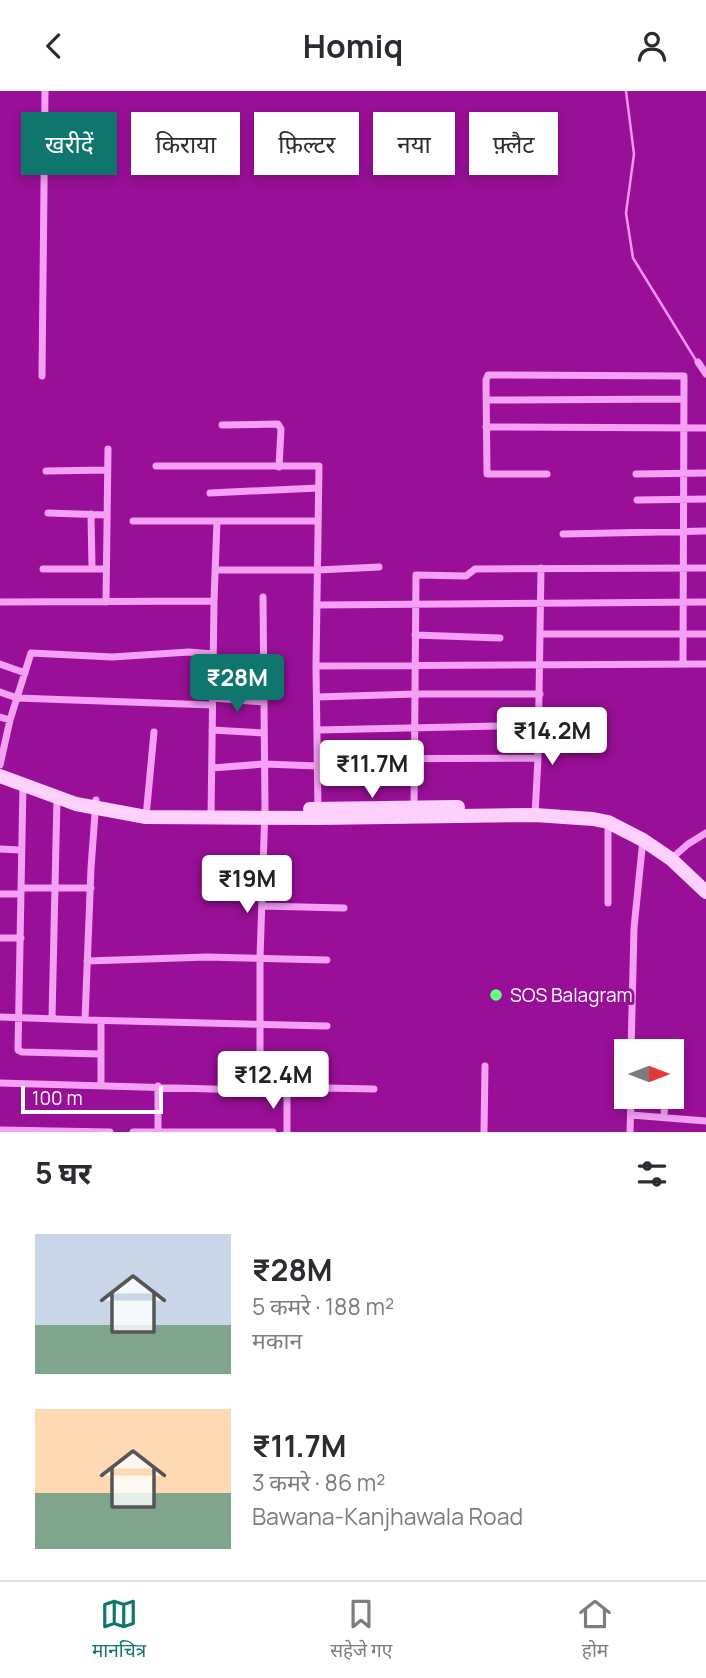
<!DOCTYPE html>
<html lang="hi">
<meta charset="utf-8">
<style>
body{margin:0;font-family:Manrope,"Noto Sans Devanagari",sans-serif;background:#f7f7f7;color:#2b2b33;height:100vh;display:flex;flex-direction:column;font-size:26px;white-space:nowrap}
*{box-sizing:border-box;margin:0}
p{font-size:23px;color:#7c7c81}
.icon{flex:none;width:38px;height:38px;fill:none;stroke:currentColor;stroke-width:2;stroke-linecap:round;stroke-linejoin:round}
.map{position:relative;height:1041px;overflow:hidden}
.sheet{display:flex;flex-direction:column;background:#fff;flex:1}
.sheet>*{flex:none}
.banner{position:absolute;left:21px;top:21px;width:665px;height:63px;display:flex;gap:14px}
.needle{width:46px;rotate:90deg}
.fabs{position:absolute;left:614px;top:948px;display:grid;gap:14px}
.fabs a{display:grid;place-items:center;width:70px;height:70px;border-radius:0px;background:#fff;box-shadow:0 4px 10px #0003;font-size:35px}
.scale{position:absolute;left:21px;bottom:18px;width:142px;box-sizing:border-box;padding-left:7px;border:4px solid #fff;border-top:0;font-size:19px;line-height:24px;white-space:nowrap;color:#fff;-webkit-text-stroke:5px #990f97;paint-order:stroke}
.price{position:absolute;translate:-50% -60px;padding:0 16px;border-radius:7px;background:#fff;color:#222;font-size:23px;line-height:46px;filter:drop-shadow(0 2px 4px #0008)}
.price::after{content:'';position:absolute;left:50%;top:42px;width:21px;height:16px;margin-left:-10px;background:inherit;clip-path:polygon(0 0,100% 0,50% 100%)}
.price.selected{background:#0f766e;color:#fff}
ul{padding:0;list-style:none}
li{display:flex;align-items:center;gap:21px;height:175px;padding:0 35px}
li span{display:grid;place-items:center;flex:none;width:196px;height:140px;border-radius:0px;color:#555}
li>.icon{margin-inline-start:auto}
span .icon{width:84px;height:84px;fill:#fffc;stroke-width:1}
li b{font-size:30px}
h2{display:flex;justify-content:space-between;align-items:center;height:84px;padding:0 35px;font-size:30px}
.pill{padding:0 24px;border-radius:0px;background:#fff;box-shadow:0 4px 10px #0003;font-size:24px;line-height:63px}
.pill.selected{background:#0f766e;color:#fff}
header{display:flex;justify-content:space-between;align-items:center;height:91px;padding:0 35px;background:#fff;font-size:32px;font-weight:700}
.tab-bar{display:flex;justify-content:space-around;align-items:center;height:98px;border-top:2px solid #e1e1e2;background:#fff;font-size:19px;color:#7c7c81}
.tab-bar a{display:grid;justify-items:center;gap:4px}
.tab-bar .selected{color:#0f766e}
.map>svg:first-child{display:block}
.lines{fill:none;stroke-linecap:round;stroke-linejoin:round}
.stream{stroke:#f792f8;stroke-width:2.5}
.street{stroke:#f4a1f5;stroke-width:7}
.secondary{stroke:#fed1fd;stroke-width:14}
.poi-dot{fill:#65ff7d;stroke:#990f97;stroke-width:2.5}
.labels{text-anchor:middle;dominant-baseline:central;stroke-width:6;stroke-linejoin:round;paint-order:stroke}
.poi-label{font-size:19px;fill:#fff;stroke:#990f97;text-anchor:start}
</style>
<header><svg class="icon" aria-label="back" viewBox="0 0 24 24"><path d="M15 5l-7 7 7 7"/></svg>Homiq<svg class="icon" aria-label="person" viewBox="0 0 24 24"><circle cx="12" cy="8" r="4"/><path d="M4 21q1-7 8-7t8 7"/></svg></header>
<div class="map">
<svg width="706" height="1041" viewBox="0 0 706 1041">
<rect width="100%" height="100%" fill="#990f97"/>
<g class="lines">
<path class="stream" d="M626,0l8,63 -8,59 7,45 64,104"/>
<path class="street" d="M698,271l8,12
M42,285l3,-285
M486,309l198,-1
M222,334l56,-1 3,5 -2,38
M486,336l220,1
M156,375h163l-3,200 2,146
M46,380l61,-1
M547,383h-60l-1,-94 2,-5 196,1 -1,288
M636,383l70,-1
M210,402l108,-5
M637,409l69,-1
M48,422l59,2
M91,423l1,55
M133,430h184
M563,443l143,-3
M43,478h63
M216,479h102l61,-3
M0,511l214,-1
M106,511l2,-153
M317,514l389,-3
M540,543h166
M415,544l85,3
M0,573l25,9
M316,575l390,-2
M0,601l17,6 195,7
M317,606l99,-3h124
M212,607l52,4
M0,626l10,3
M212,639l52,3
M317,639l222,-5
M318,668l220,-1
M0,674l10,-45 21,-67 81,4 77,-5 24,2
M212,677l52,-4 54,2
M23,694l-5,265 4,2 79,2
M96,709l-5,68 -6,152 242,6
M414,718l2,-234 50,1 9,-7 231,-1
M535,724l3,-57 3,-190
M146,726l8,-85
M211,726l3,-216 3,-80
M0,758l21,1
M671,768l17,-15 18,-11
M21,797h70
M0,803h21
M608,812v-80
M262,815l82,2
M0,847h21
M87,870l120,-4 120,3
M0,926l85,3
M52,928l5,-221
M631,961l3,-124 9,-89
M0,992l287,8 39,-3 48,1
M101,993v-63
M260,998v-131l5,-150 -2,-211
M631,1024l75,6
M664,1026l1,-20
M0,1039l110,2
M133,1041h140
M158,1041v-46
M287,1041v-41
M484,1041l1,-66
M630,1041l1,-35"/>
<path class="secondary" d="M0,685l76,28 70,13 172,1 217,-3 58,4 15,3 35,18 28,19 35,33
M310,718l148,-2"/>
</g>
<circle class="poi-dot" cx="496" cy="904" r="7"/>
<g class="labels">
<g class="poi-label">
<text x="510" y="904">SOS Balagram</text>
</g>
</g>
</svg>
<div class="fabs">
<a><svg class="needle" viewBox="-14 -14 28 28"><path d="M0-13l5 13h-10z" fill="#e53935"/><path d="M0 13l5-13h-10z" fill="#7c7c81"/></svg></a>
</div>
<div class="scale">100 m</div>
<b class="price selected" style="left:237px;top:623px">₹28M</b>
<b class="price" style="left:552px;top:676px">₹14.2M</b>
<b class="price" style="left:372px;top:709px">₹11.7M</b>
<b class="price" style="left:247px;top:824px">₹19M</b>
<b class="price" style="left:273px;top:1020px">₹12.4M</b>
<div class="banner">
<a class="pill selected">खरीदें</a>
<a class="pill">किराया</a>
<a class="pill">फ़िल्टर</a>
<a class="pill">नया</a>
<a class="pill">फ़्लैट</a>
</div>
</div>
<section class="sheet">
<h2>5 घर<svg class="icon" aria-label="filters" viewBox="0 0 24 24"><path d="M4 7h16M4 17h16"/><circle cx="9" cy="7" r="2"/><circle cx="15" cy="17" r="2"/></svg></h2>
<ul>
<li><span style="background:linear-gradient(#c9d6e8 65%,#7fa58c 0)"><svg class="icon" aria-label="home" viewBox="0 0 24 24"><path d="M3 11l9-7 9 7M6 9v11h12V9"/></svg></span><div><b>₹28M</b><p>5 कमरे · 188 m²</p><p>मकान</p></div></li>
<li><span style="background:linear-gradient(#ffd9b3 60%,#7fa58c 0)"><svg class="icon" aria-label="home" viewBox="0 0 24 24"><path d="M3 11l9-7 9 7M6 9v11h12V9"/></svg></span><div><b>₹11.7M</b><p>3 कमरे · 86 m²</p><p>Bawana-Kanjhawala Road</p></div></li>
</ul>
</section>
<nav class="tab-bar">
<a class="selected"><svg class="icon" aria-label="map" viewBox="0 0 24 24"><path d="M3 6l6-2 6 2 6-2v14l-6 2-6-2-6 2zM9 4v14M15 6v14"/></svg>मानचित्र</a>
<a><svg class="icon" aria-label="saved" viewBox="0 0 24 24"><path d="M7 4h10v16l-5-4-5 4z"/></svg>सहेजे गए</a>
<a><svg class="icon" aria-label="home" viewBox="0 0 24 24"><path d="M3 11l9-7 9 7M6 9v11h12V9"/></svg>होम</a>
</nav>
